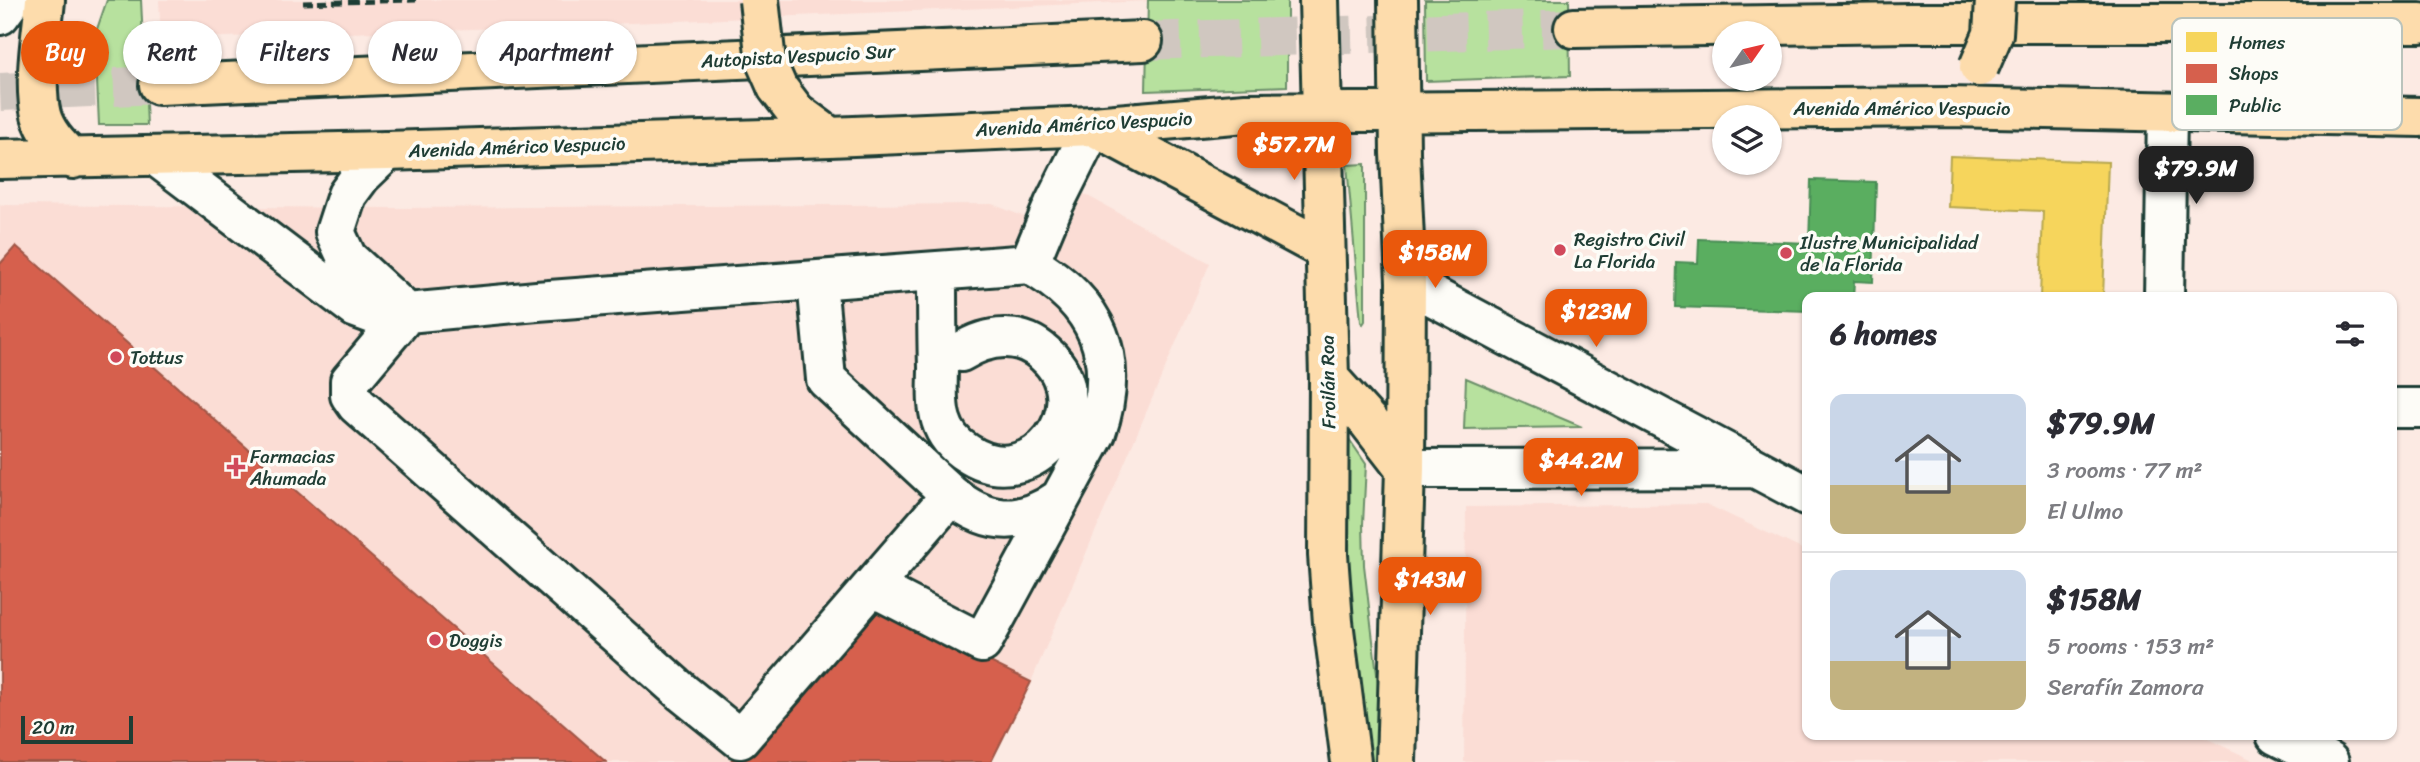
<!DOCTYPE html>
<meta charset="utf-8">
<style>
body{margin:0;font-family:Sriracha,sans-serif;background:#f2f2f3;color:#2b2b33;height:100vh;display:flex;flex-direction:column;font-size:26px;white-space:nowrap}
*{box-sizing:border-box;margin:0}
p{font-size:23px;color:#7c7c81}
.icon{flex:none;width:38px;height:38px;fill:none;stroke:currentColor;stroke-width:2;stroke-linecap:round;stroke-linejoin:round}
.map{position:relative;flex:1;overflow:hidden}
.details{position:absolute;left:1802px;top:292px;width:595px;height:448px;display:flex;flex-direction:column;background:#fff;border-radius:14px;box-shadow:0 2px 5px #0004}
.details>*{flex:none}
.guide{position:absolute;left:21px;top:21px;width:665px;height:63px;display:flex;gap:14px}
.needle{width:46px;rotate:56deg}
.fabs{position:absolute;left:1712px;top:21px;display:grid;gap:14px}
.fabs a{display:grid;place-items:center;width:70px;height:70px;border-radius:50%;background:#fff;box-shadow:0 2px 5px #0004;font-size:35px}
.scale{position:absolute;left:21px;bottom:18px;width:112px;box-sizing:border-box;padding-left:7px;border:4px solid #1f3d34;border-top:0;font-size:19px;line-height:24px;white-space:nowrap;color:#1f3d34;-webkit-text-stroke:5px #fdfcf7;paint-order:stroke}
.price{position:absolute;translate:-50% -60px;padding:0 16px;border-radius:14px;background:#ea580c;color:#fff;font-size:23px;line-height:46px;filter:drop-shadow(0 2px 4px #0008)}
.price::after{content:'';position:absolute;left:50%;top:42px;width:21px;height:16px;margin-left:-10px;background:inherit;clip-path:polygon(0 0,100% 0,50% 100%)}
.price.current{background:#222;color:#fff}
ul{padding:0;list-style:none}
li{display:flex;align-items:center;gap:21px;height:175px;padding:0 28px}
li+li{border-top:2px solid #e1e1e2}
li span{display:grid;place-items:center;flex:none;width:196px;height:140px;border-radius:14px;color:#555}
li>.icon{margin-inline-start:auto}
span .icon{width:84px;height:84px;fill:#fffc;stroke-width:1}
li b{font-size:30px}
h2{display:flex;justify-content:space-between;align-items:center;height:84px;padding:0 28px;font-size:30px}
.pill{padding:0 24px;border-radius:32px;background:#fff;box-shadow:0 2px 5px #0004;font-size:24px;line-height:63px}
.pill.current{background:#ea580c;color:#fff}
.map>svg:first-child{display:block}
.built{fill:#fbddd5}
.green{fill:#b7e19e;stroke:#6b8f69;stroke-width:2}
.homes{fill:#f6d55c;stroke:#b6a750;stroke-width:2}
.shops{fill:#d6604d;stroke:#9f5646;stroke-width:2}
.public{fill:#5aae61;stroke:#488c54;stroke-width:2}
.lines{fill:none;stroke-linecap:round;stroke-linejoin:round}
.highway-tunnel{stroke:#d0c7c0;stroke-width:38;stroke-dasharray:38 19;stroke-linecap:butt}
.minor-casing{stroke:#1f3d34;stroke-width:44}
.major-casing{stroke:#1f3d34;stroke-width:44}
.highway-casing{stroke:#1f3d34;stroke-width:44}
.minor{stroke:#fdfcf7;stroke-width:38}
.major{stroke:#fddcac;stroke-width:38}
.highway{stroke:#fddcac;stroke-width:38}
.rail{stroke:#1f3d34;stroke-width:5;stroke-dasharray:10 5;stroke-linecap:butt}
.major-bridge-casing{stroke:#1f3d34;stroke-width:44;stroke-linecap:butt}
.major-bridge{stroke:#fddcac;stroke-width:38}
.poi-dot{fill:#d1495b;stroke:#fdfcf7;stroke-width:2.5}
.labels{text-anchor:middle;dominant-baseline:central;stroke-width:7;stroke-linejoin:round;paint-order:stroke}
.street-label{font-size:19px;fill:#1f3d34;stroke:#fdfcf7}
.poi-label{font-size:19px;fill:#1f3d34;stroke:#fdfcf7;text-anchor:start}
.key{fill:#fdfcf7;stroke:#bac3bc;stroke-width:2}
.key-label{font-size:19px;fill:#1f3d34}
</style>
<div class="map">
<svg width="2420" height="762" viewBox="0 0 2420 762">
<rect width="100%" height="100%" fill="#fceae3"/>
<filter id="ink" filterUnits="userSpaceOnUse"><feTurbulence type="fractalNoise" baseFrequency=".0143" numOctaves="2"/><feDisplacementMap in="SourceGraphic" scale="14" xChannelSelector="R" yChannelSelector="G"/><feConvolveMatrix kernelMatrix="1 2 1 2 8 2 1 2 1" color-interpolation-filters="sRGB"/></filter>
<g filter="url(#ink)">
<path class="built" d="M159,0h989v1l-611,26 -376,12z
M1075,189l135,74 -179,419 -40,80h-991v-557l393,3 599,-4 58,23z
M1706,504l102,48v183h391l58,27h-793l2,-255z"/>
<path class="green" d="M107,0h34l6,125h-48l-4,-90z
M1148,0h139v86l-141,5z
M1425,0h144l1,76 -144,5z
M1365,164v157l-2,3 -2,-2 -14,-157z
M1466,378l116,49 -118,2z
M1345,433l21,31 -3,60 1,41 19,160 1,37h-16l-19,-105z"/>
<path class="homes" d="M1950,156l158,6 -5,136h-63l3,-87 -95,-4z"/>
<path class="shops" d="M16,246l590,516h-606v-498z
M872,604l159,78 -40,80h-261z"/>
<path class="public" d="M1811,180l65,2 -3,100 -19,-1 -1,17h-45v13l-133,-4 1,-45 22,1 1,-24 110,4z"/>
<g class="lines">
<path class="highway-tunnel" d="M1143,41l431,-13
M0,92l159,-7"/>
<g class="minor-casing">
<path id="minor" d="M0,15l11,-15
M387,151l-26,25 -14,19 -12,37 12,26 60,55
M157,157l199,151 22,8 29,-3
M937,271c0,32 0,64 1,96 0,17 -2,37 3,53 4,14 14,26 26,33 65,44 136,-47 78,-99 -25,-23 -57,-19 -84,-2
M817,281l9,98 125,116c35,29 69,32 107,5
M1406,282l402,214
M2164,298l3,-185
M2392,408h28
M1405,469l347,-1
M951,495l-211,244 -57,-46 -326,-288 -7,-10v-14l57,-68 130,-12 492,-37 25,-60 39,-78
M873,587l109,56 114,-210c26,-75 2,-131 -67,-169
M2276,735l53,27"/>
</g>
<g class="major-casing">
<path id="major" d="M45,0c-3,34 -12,82 -4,115 5,18 18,32 32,44
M1319,0l10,378 -1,177 5,67 18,140
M777,87l19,25 34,25
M1093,126l232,124
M0,159l387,-8 443,-14 263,-11 153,-13 702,-6 472,10
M1329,378l38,42 38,49
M1396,762l9,-293 1,-187 -6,-129 -2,-153"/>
</g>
<g class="highway-casing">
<path id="highway" d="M1574,28l336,-5h510
M159,85l984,-44"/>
</g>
<use href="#minor" class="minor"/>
<use href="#major" class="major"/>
<use href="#highway" class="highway"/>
<path class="rail" d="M303,3l113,-3"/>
<g class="major-bridge-casing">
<path id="major-bridge" d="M759,0l7,62 11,25
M1979,67l14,-33 2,-34"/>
</g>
<use href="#major-bridge" class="major-bridge"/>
</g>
</g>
<g class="poi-dot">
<circle cx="1560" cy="250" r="7"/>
<circle cx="1786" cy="253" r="7"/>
<circle cx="116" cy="357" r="7"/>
<path d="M232.5 456.5h7v7h7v7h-7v7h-7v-7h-7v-7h7z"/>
<circle cx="435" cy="640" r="7"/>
</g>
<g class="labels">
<g class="street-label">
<text transform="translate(798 56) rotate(-3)">Autopista Vespucio Sur</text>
<text x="1902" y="108">Avenida Américo Vespucio</text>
<text transform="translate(1084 124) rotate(-3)">Avenida Américo Vespucio</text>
<text transform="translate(517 147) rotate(-2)">Avenida Américo Vespucio</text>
<text transform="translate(1328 382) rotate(-91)">Froilán Roa</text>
</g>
<g class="poi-label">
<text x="1574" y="239">Registro Civil<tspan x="1574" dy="22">La Florida</tspan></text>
<text x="1800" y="242">Ilustre Municipalidad<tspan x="1800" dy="22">de la Florida</tspan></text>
<text x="130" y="357">Tottus</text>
<text x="250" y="456">Farmacias<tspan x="250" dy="22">Ahumada</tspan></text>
<text x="449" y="640">Doggis</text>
</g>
</g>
<rect x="2172" y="18" width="230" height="112" rx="10" class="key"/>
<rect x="2186" y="32" width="31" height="20" fill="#f6d55c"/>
<rect x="2186" y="64" width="31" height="19" fill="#d6604d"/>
<rect x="2186" y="95" width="31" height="20" fill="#5aae61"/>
<g class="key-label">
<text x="2229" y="49">Homes</text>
<text x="2229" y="80">Shops</text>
<text x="2229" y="112">Public</text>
</g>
</svg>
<div class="fabs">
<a><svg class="needle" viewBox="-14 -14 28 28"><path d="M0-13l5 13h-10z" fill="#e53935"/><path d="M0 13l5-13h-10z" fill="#7c7c81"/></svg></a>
<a><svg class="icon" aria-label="layers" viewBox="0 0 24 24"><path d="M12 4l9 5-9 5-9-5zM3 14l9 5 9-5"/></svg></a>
</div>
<div class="scale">20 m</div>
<b class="price" style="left:1294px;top:182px">$57.7M</b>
<b class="price current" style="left:2196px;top:206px">$79.9M</b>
<b class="price" style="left:1435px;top:290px">$158M</b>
<b class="price" style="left:1596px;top:349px">$123M</b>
<b class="price" style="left:1581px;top:498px">$44.2M</b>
<b class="price" style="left:1430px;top:617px">$143M</b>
<div class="guide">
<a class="pill current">Buy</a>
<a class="pill">Rent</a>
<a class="pill">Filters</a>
<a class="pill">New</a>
<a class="pill">Apartment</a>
</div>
<section class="details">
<h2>6 homes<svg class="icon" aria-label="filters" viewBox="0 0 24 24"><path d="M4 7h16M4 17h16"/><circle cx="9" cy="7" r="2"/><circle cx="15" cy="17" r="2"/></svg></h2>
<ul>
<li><span style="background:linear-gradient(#c9d6e8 65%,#c2b280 0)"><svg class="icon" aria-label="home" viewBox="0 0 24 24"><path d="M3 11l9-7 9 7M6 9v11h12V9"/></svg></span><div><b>$79.9M</b><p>3 rooms · 77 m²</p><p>El Ulmo</p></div></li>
<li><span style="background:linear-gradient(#c9d6e8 65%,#c2b280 0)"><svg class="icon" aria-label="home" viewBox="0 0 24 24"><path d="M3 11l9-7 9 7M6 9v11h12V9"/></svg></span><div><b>$158M</b><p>5 rooms · 153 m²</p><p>Serafín Zamora</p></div></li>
</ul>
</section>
</div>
